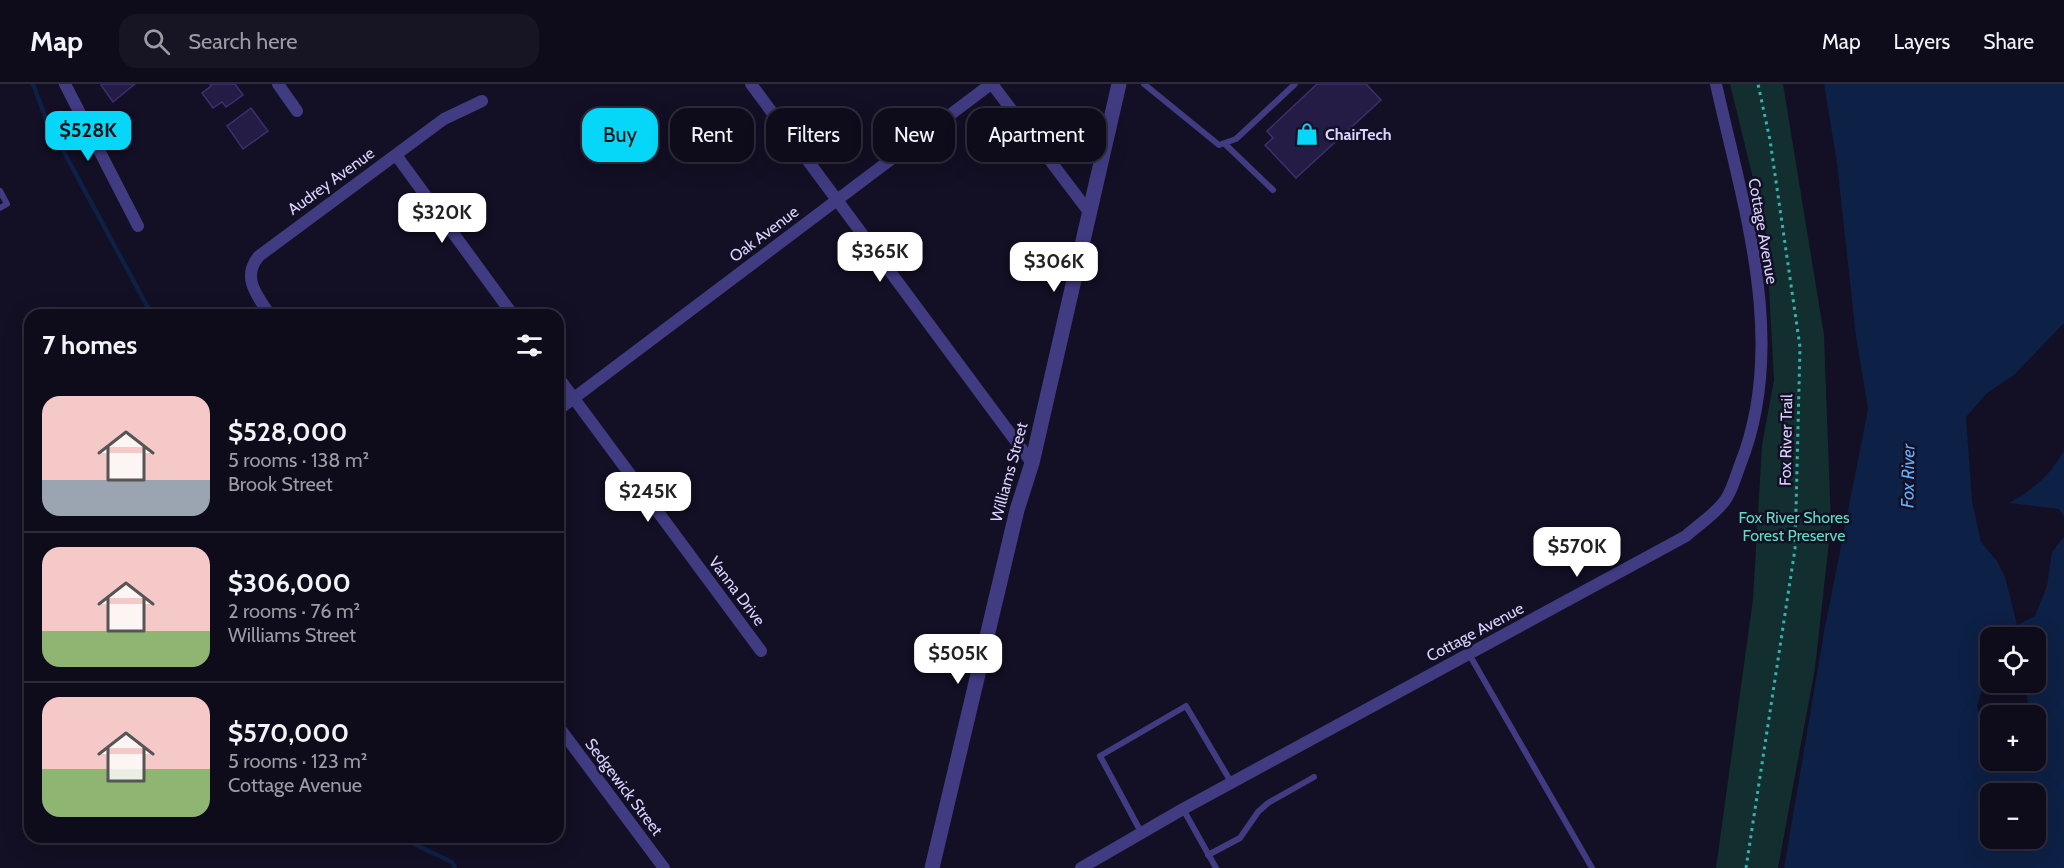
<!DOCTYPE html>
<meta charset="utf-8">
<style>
body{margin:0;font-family:Cabin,sans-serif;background:#171424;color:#f1f3f6;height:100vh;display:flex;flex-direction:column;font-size:22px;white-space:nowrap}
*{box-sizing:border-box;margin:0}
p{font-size:20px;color:#9b9ba3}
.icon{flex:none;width:33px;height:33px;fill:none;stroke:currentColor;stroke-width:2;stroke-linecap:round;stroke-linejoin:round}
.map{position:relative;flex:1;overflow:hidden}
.drawer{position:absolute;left:24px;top:225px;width:540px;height:534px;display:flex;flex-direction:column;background:#0e0b1b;border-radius:18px;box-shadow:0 6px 24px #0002,0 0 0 2px #2e2b3a}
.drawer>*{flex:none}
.guide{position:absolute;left:582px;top:24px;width:570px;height:54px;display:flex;gap:12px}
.buttons{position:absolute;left:1980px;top:543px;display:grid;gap:12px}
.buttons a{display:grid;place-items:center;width:66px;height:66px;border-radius:12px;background:#0e0b1b;box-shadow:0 6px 24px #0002,0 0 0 2px #2e2b3a;font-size:30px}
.price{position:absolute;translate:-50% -51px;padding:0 14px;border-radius:12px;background:#fff;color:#222;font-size:20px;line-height:39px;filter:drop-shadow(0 2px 3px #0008)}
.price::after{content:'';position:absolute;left:50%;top:36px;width:18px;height:14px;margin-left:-9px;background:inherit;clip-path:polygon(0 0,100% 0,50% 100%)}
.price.active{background:#06d6f7;color:#111}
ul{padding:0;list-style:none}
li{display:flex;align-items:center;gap:18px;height:150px;padding:0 18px}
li+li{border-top:2px solid #2e2b3a}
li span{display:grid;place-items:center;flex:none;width:168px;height:120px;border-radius:18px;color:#555}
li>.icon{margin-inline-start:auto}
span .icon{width:72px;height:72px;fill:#fffc;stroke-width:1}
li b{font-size:26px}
h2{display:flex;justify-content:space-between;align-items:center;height:72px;padding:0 18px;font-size:26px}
.pill{padding:0 21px;border-radius:18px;background:#0e0b1b;box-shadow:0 6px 24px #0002,0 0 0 2px #2e2b3a;font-size:21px;line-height:54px}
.pill.active{background:#06d6f7;color:#111}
header{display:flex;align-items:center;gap:36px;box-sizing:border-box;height:84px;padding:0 30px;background:#0e0b1b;border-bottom:2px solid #2e2b3a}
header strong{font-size:28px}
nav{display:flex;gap:33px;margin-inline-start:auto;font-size:21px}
.search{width:420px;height:54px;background:#171424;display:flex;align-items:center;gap:15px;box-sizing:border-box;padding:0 21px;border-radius:18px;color:#9b9ba3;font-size:22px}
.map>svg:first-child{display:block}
.green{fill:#122e2e}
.water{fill:#0d2045;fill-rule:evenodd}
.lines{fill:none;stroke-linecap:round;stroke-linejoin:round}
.stream{stroke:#0d2045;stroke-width:4.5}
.building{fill:#251c45;stroke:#3e2e70;stroke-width:1.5}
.path{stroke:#32b3b0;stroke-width:3;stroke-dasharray:3 4.5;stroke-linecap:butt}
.service{stroke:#413b82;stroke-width:6}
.minor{stroke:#413b82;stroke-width:12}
.tertiary{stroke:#413b82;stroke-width:15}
.labels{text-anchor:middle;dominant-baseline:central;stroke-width:5;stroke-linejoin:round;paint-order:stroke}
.poi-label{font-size:16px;font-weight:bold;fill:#dad3fe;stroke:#130f24;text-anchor:start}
.street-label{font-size:16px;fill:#dad3fe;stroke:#130f24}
.park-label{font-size:16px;fill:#61dcc2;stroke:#130f24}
.water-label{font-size:18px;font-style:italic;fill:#64affb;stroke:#130f24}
</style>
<header>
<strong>Map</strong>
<div class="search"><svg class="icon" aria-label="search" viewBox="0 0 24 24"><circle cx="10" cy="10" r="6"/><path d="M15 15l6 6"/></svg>Search here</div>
<nav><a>Map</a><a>Layers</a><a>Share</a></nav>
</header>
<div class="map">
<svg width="2064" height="784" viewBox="0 0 2064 784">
<rect width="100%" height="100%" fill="#130f24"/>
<path class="green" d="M1730,0h53l41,251 7,189 -16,144 -37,200h-62l37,-269 9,-154 12,-65 -8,-148z"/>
<path class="water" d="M1824,0h240v239l-50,52 -27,18 -21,24 6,84 9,41 16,19 8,16 12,48 18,-9 12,-30 5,-34 12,-15v331h-280l40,-236 44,-223 -12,-72 -19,-174zM1992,544l6,9 38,1v44l-10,1 3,32 7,1v44h-46v-16l-13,-38 9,-29 -7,-34zM1990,710h46v44h-46z
M2064,367v66l-5,-8 -50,-6c25,-14 40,-27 55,-52z"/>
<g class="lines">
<path class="stream" d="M33,0l13,35 106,196
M399,753l53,25 3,6"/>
</g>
<path class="building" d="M135,0l-22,18 -12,-17 1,-1z
M210,0h25l8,11 -17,12 -4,-5 -9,6 -11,-15 9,-7z
M1317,0h49l15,16 -85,78 -31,-33 8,-7 -6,-7z
M251,24l17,23 -25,18 -16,-23z"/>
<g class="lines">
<path class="path" d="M1746,784l49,-319 5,-202 -30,-207 -12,-56"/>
<path class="service" d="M1144,0l75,61 17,-6 59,-55
M1225,60l48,46
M0,107l7,13 -7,4
M1469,570l123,214
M1183,725l33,59
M1141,748l-41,-76 86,-50 45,76
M1208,771l32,-17 18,-26 10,-9 46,-26"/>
<path class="minor" d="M65,0l73,142
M278,0l19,27
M751,0l281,379
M992,0l97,128
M396,71l117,160
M270,231c-13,-19 -29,-38 -11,-59l185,-137 38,-18
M558,293l203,274
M558,326l433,-326
M558,642l106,142
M1081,784l102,-59 503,-273c12,-11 31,-23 40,-37 6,-9 10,-23 14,-34 49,-122 3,-259 -24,-381"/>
<path class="tertiary" d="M932,784l85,-358 15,-47 87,-379"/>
</g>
<defs>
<g id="shop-bare" transform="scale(1.8)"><path d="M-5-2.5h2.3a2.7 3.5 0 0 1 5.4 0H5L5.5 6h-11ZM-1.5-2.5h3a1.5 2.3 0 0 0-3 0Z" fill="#06d6f7" stroke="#130f24" stroke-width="2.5" paint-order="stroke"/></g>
</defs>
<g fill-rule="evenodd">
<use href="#shop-bare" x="1307" y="50"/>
</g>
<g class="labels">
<g class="poi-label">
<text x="1325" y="50">ChairTech</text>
</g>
<g class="street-label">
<text transform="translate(331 97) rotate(-36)">Audrey Avenue</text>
<text transform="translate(1763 147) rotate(80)">Cottage Avenue</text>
<text transform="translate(764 150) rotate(-37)">Oak Avenue</text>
<text transform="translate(1786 356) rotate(-89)">Fox River Trail</text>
<text transform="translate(1009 388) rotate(-75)">Williams Street</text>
<text transform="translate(737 507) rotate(53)">Vanna Drive</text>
<text transform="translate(1475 548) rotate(-28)">Cottage Avenue</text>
<text transform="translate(624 703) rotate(53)">Sedgewick Street</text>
</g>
<g class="park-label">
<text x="1794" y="433">Fox River Shores<tspan x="1794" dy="18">Forest Preserve</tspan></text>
</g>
<g class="water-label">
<text transform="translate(1908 392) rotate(-89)">Fox River</text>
</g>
</g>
</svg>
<div class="buttons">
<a><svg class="icon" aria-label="locate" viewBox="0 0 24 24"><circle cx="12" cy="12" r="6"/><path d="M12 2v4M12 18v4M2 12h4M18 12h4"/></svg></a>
<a>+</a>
<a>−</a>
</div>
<b class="price active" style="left:88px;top:78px">$528K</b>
<b class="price" style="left:442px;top:160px">$320K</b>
<b class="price" style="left:880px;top:199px">$365K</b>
<b class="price" style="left:1054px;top:209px">$306K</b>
<b class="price" style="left:648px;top:439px">$245K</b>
<b class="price" style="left:1577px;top:494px">$570K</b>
<b class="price" style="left:958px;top:601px">$505K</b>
<div class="guide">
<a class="pill active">Buy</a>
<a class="pill">Rent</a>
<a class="pill">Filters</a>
<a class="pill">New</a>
<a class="pill">Apartment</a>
</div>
<section class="drawer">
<h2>7 homes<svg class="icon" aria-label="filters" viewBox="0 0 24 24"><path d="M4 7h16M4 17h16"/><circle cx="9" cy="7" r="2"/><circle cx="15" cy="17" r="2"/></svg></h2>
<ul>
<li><span style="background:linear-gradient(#f6c9c9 70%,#9aa5b1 0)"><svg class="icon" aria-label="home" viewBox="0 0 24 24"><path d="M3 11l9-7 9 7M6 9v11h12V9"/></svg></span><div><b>$528,000</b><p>5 rooms · 138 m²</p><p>Brook Street</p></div></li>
<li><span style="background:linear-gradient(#f6c9c9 70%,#8fb573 0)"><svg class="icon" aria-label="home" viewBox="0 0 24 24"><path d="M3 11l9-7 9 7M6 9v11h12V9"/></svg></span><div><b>$306,000</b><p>2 rooms · 76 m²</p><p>Williams Street</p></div></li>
<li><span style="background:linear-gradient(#f6c9c9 60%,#8fb573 0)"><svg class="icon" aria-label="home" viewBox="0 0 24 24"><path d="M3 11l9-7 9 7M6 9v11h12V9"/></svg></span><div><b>$570,000</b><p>5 rooms · 123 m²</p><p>Cottage Avenue</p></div></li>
</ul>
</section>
</div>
